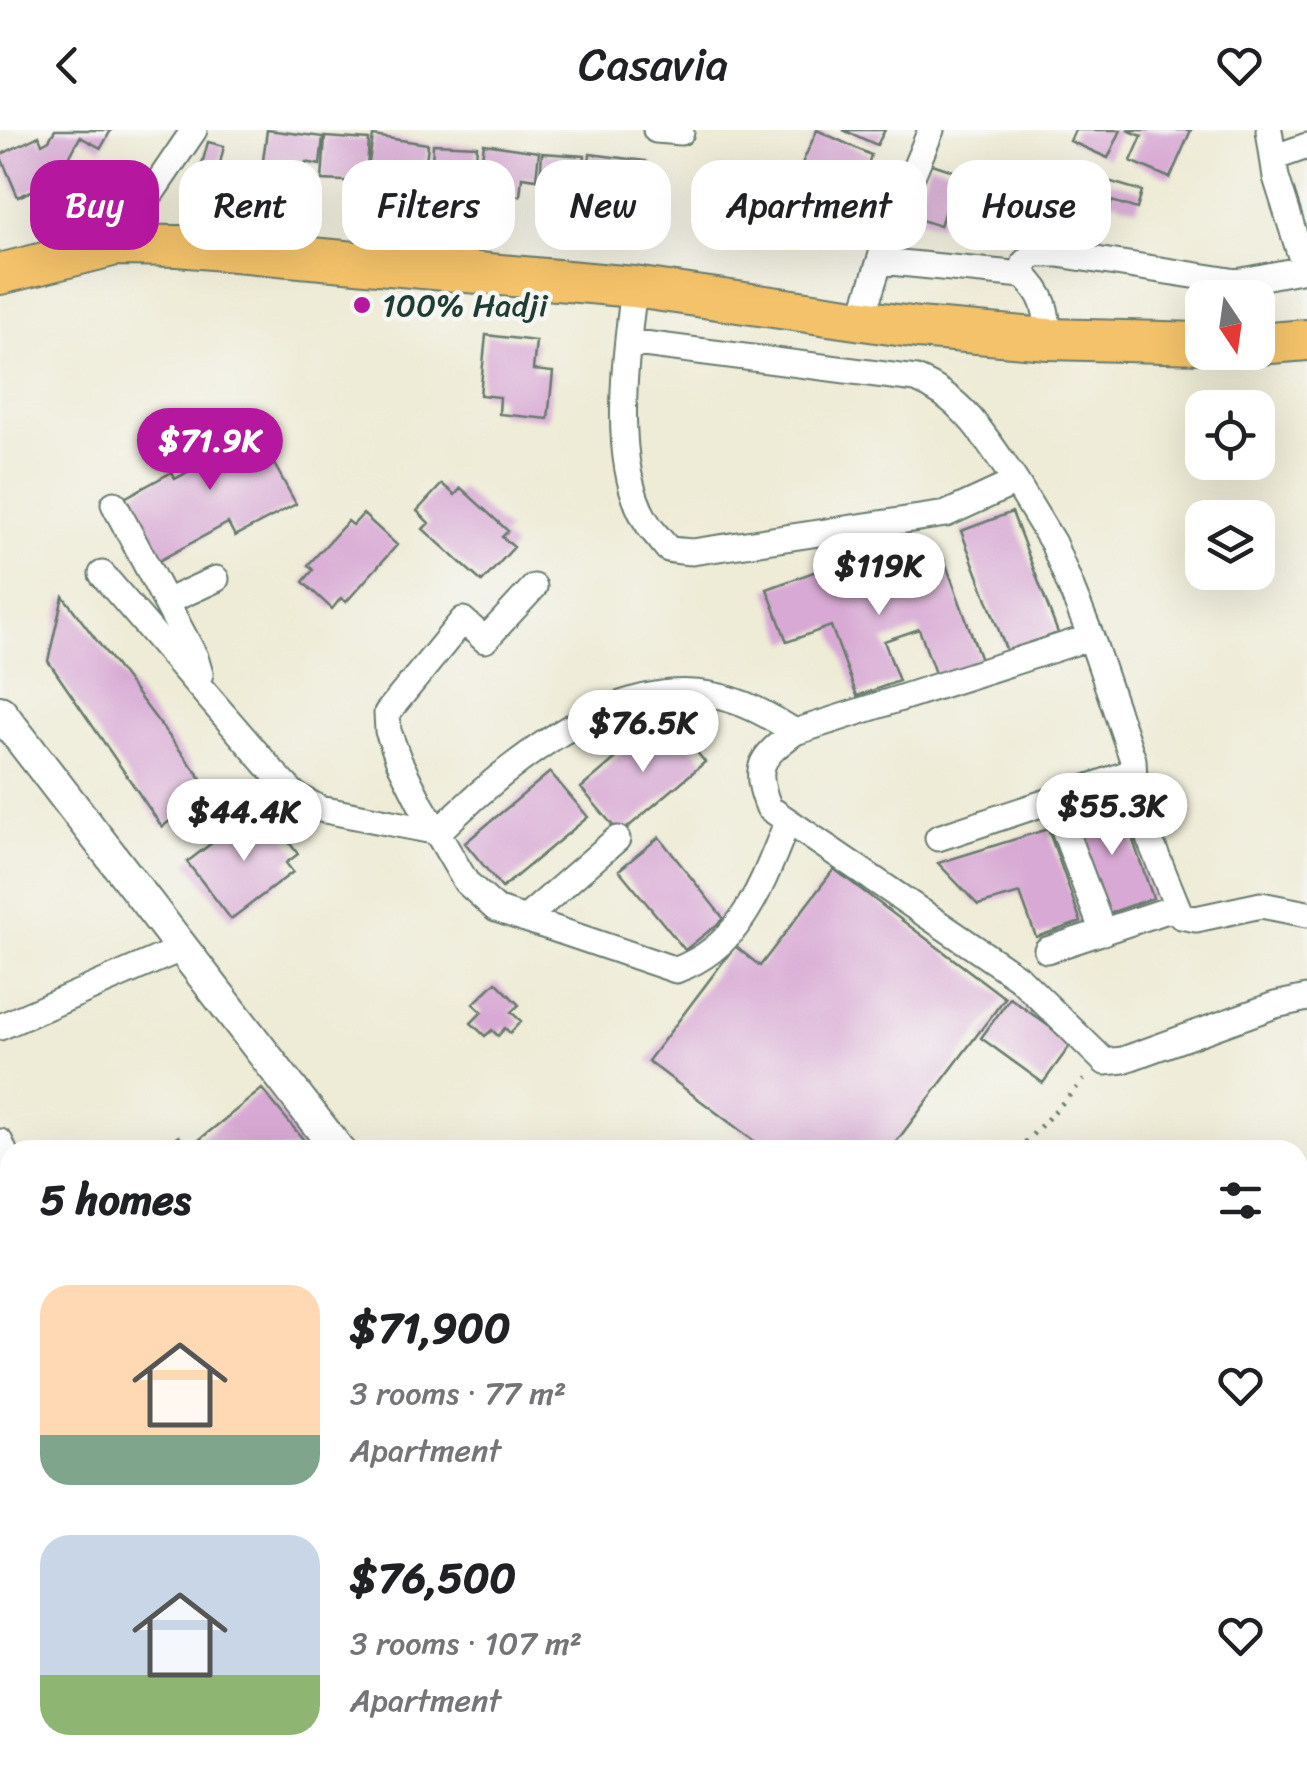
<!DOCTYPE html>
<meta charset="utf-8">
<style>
body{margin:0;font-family:Sriracha,sans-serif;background:#f2f2f2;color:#202124;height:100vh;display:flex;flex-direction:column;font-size:38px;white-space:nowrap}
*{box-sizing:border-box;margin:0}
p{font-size:32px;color:#757577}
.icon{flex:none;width:55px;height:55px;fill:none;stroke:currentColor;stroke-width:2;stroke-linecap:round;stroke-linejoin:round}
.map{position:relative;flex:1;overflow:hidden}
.details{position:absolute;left:0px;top:1010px;width:1308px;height:642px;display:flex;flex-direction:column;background:#fff;border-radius:30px 30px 0 0;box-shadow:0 10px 40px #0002}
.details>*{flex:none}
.top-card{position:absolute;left:30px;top:30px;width:1248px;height:90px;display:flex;gap:20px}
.needle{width:65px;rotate:167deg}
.controls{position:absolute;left:1185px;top:150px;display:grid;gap:20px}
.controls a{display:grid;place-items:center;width:90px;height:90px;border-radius:20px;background:#fff;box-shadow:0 10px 40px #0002;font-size:50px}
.price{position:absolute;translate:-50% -85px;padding:0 22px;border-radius:35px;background:#fff;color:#222;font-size:32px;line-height:65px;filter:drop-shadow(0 2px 5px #0008)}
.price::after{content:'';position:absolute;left:50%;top:60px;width:30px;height:22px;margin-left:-15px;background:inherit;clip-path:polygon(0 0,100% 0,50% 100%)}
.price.current{background:#b5179e;color:#fff}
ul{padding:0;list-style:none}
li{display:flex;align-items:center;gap:30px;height:250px;padding:0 40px}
li span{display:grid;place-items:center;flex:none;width:280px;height:200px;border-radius:30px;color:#555}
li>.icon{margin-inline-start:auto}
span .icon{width:120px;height:120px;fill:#fffc;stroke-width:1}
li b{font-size:42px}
h2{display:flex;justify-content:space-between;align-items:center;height:120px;padding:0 40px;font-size:42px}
.tag{padding:0 35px;border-radius:30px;background:#fff;box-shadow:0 10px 40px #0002;font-size:35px;line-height:90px}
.tag.current{background:#b5179e;color:#fff}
header{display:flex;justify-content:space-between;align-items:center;height:130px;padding:0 40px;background:#fff;font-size:45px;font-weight:600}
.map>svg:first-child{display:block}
.building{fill:#d8a9d4}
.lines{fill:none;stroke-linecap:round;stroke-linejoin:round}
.minor-casing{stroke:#677a6d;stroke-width:29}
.tertiary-casing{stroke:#677a6d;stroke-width:36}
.primary-casing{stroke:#677a6d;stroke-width:44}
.path{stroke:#677a6d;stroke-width:5;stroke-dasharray:2.5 8;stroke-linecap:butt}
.minor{stroke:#fff;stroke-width:25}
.tertiary{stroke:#fff;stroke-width:32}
.primary{stroke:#f3c26a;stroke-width:40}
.poi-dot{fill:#b5179e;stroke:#f6f6f2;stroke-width:4}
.labels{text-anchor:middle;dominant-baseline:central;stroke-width:9;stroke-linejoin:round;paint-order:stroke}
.poi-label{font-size:32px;fill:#1f3d34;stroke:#f6f6f2;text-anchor:start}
</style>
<header><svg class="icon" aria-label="back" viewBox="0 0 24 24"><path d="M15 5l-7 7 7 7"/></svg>Casavia<svg class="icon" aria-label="heart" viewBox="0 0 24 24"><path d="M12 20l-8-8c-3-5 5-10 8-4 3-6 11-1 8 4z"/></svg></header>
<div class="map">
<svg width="1307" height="1651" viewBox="0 0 1307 1651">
<rect width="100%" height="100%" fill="#f6f6f2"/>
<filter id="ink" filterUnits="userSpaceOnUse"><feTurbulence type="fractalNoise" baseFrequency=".01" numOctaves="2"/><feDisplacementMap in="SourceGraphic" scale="20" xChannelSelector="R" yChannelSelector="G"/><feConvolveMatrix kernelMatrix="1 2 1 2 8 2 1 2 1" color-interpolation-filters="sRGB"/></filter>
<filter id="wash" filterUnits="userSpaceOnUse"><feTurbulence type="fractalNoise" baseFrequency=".0048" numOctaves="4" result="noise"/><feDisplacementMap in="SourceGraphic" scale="40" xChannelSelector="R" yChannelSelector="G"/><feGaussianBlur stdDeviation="2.25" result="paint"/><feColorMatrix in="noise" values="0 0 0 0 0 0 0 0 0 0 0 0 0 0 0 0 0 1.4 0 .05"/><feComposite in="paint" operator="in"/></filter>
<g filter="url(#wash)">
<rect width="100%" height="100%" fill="#eeebd6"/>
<g id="blocks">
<path class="building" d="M55,0h56l-10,18 -21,-11 -12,23 -15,4 8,14 -43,19 -18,-42 39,-19 3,8 7,-4z
M267,0l56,7 -3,28 -14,-3 -3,19 -42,-5z
M817,0l54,25 -24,78 -17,6 -16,-1 -98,-13 2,-57 78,9z
M843,0h42l-8,15z
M1075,0h46l-13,28 -38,-17z
M1127,0h64l-21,48 -39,-17 11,-25z
M373,6l55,8 -3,27 -14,-1 -2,19 -43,-6z
M325,7l44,3 -3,42 -44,-2z
M208,12l16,4 -5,22 -17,-4z
M433,14l44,2 -3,43 -43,-2z
M484,14l55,8 -3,27 -14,-2 -2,19 -43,-5z
M542,23l43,3 -3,42 -43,-2z
M590,24l56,7 -3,28 -14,-1 -2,18 -43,-5z
M929,33l28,9 -17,54 -28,-9z
M1061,37l81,24 -5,18 -25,-8 -14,46 -57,-17z
M1004,46l35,15 -17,40 -35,-15z
M486,205l50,6 -3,29 20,2 -5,47 -49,-5 1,-17 -20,-2z
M248,286l48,88 -61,32 -7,-13 -75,41 -34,-63 53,-29 3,7 20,-11 -10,-19z
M442,354l13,11 6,-7 47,43 -6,6 12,10 -32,35 -59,-53 6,-6 -12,-12z
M1012,382l46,121 -51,19 -46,-121z
M363,384l34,31 -51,57 -5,-4 -9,11 -29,-27 10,-12 -5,-5 40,-44 5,4z
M863,424l11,30 70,-25 38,104 -45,16 -18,-50 -35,12 15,40 -42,15 -26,-70 -44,16 -20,-53z
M63,466l147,194 -48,37 -114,-166z
M666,585l39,47 -85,72 -39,-46z
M550,642l38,45 -86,71 -37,-45z
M1119,670l34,98 -49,17 -34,-98z
M267,684l31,40 -12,9 7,9 -62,47 -44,-57 60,-46 6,8z
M1048,699l33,93 -45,15 -16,-44 -42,12 -40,-42z
M659,707l65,82 -39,31 -66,-80z
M834,739l171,129 -115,152h-124l-118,-89 87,-115 25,20z
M496,852l23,23 -8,7 10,9 -11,12 -5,-5 -7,8 -6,-6 -7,6 -14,-13 11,-11 -9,-8z
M1010,868l62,45 -29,40 -62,-45z
M262,959l45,55 -7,6h-139l18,-14 10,12z
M1298,1257l9,4v77l-9,-3z
M0,1615l10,27 6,9h-16z"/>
</g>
</g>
<g filter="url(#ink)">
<use href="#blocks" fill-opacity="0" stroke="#677a6d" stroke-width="2.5"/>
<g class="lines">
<g class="minor-casing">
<path id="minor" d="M656,0l25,2
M1273,28l34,-12
M116,115l78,-115
M880,131l143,14c21,19 25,36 25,64
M1023,145l2,-13 9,-8h24l179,28 68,-13 -29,-92 -7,-47
M634,157c-8,71 -28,195 24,250 1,1 9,11 10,12 6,2 17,2 24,3l254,-38 70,-32 37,61 38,94 42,123 2,39 8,24 38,93 15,3 65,-14 46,9
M861,190l29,-91 41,-99
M628,212l288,37c48,19 72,62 100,103
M114,374l81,153 5,17 -4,8
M102,444l172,199 21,22 25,14 118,23c65,-64 174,-156 273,-137 31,5 57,20 84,37
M534,457l-49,53 -22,-20 -76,93 1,18 11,30 22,44 45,77 30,27 180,61c67,-24 86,-87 111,-147
M166,472l50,-23
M1091,507l-296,95c-34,25 -43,34 -26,76l250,170 86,84 18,-2 152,-55 32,-7
M938,708l115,-38
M525,789l92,-80
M1103,802l-50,-132 79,-28
M1047,820l130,-43
M0,897l183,-79
M0,1012l10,23
M0,1582l10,-4
M278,1642l4,9
M541,1642l4,9"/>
</g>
<g class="tertiary-casing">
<path id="tertiary" d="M0,582l338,438
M1298,1427l9,7
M0,1527l10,23
M50,1642l4,9
M817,1642l6,9
M985,1642l10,9"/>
</g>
<g class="primary-casing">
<path id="primary" d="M0,144l116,-29 62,1 456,41 284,41 130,11 154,4
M1258,214l49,-4"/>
</g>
<path class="path" d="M1018,1020l66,-70
M0,1232l10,22
M179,1642l4,9"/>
<use href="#minor" class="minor"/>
<use href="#tertiary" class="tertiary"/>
<use href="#primary" class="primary"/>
</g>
</g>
<circle class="poi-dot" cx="362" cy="175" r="10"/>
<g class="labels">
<g class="poi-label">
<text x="382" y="175">100% Hadji</text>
</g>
</g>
</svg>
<div class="controls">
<a><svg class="needle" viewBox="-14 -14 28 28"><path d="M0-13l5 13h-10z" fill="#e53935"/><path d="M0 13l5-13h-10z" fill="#757577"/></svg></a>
<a><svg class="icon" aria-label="locate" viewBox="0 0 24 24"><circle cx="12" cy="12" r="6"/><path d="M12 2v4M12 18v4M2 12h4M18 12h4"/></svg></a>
<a><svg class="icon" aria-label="layers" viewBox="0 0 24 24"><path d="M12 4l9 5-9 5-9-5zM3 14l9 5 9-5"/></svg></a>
</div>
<b class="price current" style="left:210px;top:363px">$71.9K</b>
<b class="price" style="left:879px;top:488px">$119K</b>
<b class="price" style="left:643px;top:645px">$76.5K</b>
<b class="price" style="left:1112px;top:728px">$55.3K</b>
<b class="price" style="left:244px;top:734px">$44.4K</b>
<div class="top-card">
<a class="tag current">Buy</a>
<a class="tag">Rent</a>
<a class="tag">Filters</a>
<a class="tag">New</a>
<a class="tag">Apartment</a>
<a class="tag">House</a>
</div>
<section class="details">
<h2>5 homes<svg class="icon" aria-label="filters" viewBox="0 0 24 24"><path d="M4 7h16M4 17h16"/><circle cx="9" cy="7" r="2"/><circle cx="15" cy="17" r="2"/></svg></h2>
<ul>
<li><span style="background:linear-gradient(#ffd9b3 75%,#7fa58c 0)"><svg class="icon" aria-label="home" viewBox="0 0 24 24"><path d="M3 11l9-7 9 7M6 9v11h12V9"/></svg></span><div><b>$71,900</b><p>3 rooms · 77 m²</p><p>Apartment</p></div><svg class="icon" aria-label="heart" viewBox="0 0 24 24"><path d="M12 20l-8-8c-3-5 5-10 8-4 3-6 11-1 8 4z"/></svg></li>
<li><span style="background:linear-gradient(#c9d6e8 70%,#8fb573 0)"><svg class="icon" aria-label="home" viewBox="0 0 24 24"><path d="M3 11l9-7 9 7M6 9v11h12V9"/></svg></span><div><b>$76,500</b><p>3 rooms · 107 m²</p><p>Apartment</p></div><svg class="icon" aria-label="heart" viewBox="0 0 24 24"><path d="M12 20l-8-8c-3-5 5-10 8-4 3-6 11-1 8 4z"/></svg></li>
</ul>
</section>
</div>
